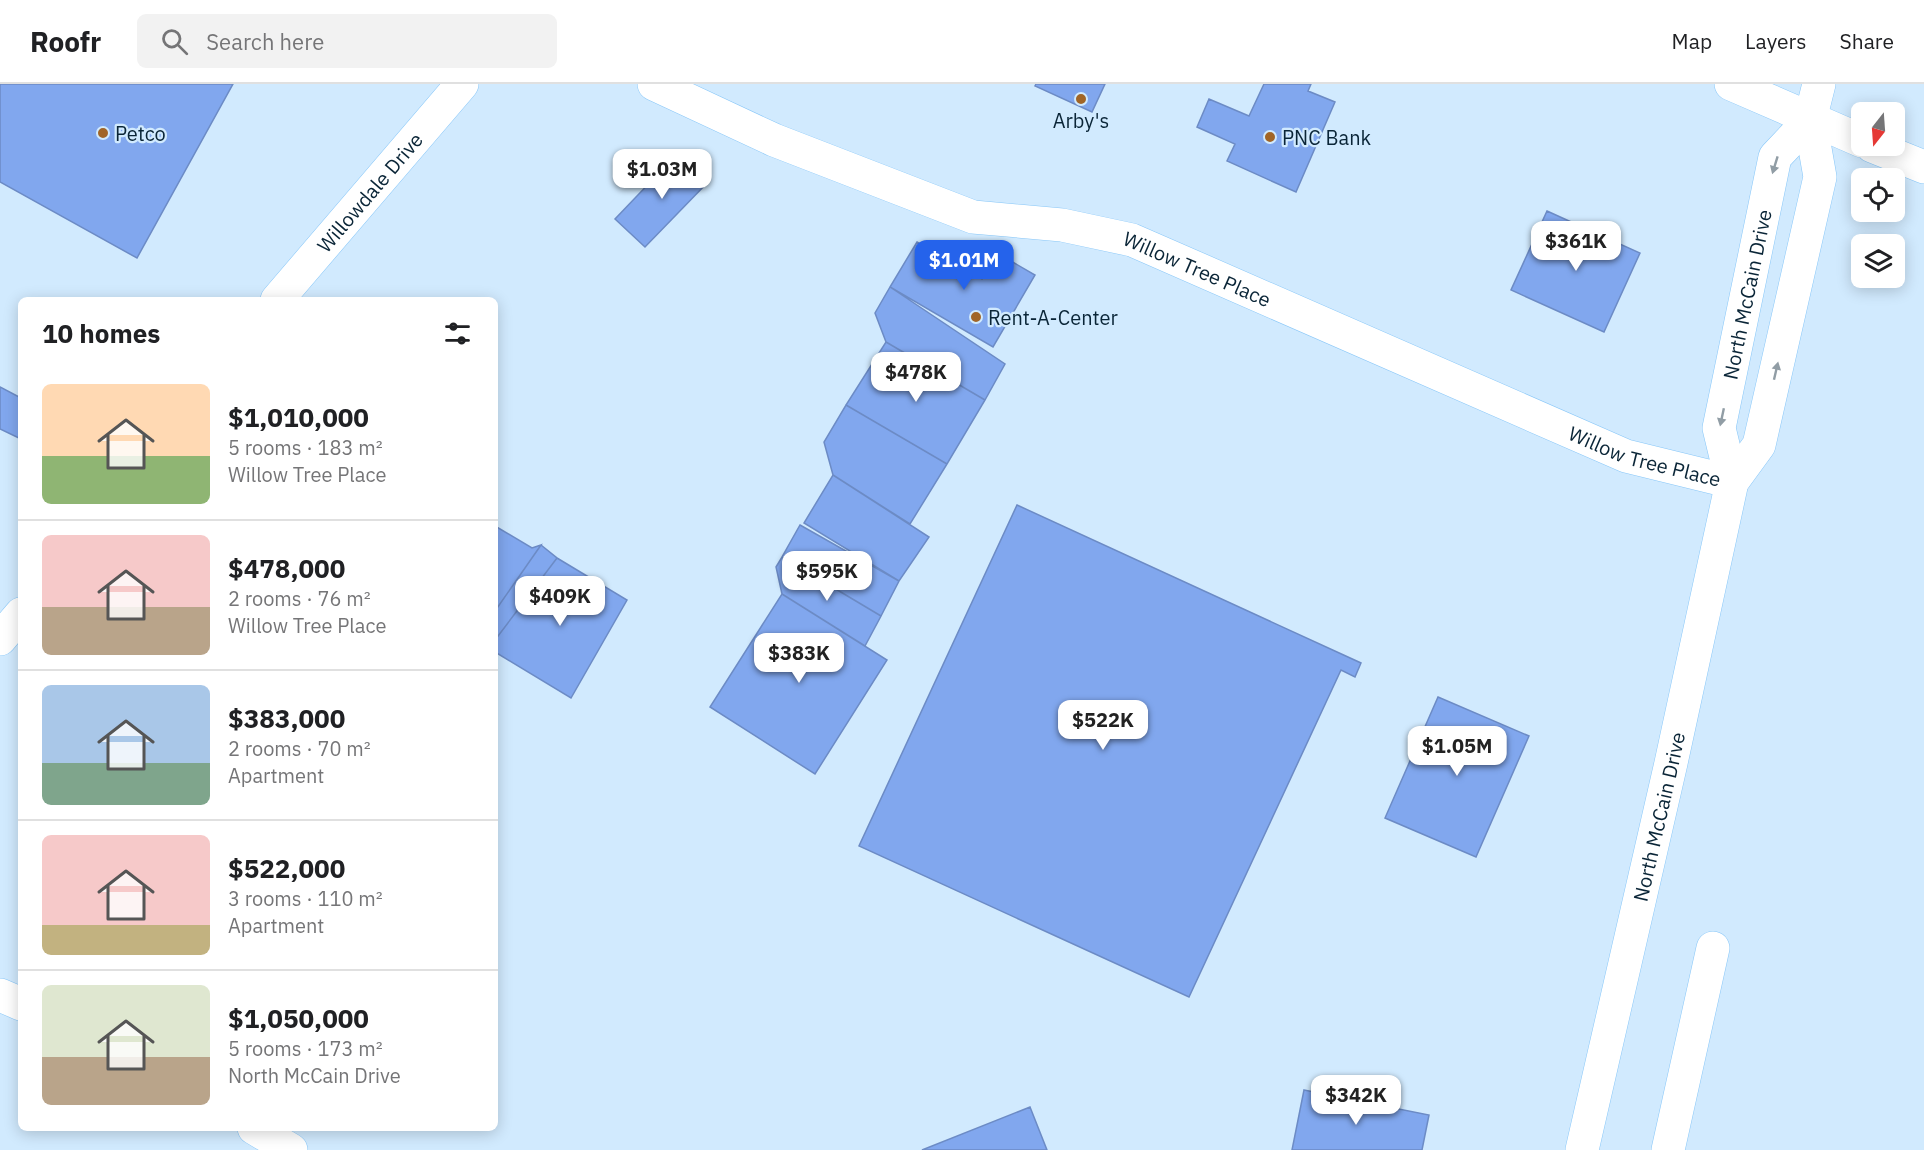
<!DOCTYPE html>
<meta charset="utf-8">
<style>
body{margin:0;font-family:"IBM Plex Sans",sans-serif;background:#f2f2f2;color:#202124;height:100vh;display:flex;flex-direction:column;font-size:22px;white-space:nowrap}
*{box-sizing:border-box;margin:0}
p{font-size:20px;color:#757577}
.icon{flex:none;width:33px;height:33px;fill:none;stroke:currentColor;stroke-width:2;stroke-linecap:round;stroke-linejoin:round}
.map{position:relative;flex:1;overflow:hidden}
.sheet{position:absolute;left:18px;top:213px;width:480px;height:834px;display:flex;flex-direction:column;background:#fff;border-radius:9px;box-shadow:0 3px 15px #0003}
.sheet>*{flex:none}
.needle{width:39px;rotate:197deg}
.tools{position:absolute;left:1851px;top:18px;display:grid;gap:12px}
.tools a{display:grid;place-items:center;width:54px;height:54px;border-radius:9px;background:#fff;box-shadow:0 3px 15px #0003;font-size:30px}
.price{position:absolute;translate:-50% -51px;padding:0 14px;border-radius:12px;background:#fff;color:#222;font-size:20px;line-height:39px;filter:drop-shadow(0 2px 3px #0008)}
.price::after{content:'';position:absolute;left:50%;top:36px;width:18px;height:14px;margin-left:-9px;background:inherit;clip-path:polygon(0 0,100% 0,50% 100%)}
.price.current{background:#2563eb;color:#fff}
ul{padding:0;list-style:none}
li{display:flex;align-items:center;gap:18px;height:150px;padding:0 24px}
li+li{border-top:2px solid #e0e0e0}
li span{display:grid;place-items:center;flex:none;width:168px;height:120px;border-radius:9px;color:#555}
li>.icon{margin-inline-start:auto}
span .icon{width:72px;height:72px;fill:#fffc;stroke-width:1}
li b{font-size:26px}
h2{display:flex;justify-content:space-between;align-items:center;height:72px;padding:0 24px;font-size:26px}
header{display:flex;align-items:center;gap:36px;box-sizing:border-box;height:84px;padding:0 30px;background:#fff;border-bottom:2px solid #e0e0e0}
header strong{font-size:28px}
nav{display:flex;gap:33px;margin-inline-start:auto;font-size:21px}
.search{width:420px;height:54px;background:#f2f2f2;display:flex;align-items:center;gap:15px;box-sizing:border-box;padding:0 21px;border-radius:9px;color:#757577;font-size:22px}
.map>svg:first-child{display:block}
.building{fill:#81a7ee;stroke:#6c8bc5;stroke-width:1.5}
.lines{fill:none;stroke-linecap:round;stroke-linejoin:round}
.minor-casing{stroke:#88c7f8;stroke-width:34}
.major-casing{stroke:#88c7f8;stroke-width:34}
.minor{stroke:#fff;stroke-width:33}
.major{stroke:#fff;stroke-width:33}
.oneway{fill:#919da5}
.poi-dot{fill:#a16527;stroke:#d1eafe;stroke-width:2}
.labels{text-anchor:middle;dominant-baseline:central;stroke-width:4.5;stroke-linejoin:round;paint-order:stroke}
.poi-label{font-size:20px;fill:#0a2537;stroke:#d1eafe;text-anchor:start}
.street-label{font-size:20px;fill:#0a2537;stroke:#d1eafe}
</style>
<header>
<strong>Roofr</strong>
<div class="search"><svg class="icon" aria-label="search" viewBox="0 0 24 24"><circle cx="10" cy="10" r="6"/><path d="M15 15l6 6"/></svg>Search here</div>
<nav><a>Map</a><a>Layers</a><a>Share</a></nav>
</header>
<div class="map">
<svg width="1924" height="1066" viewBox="0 0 1924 1066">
<rect width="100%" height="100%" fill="#d1eafe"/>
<path class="building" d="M0,0h233l-96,174 -137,-76z
M1036,0h69l-13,28 -57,-26z
M1264,0h47l-3,7 27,11 -39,90 -69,-31 8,-17 -38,-17 12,-28 40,17z
M679,68l30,29 -64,66 -30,-28z
M1547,127l93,42 -36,79 -93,-42z
M917,158l65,37 15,-26 38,22 -42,72 -103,-60z
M890,203l115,77 -20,36 -99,-58 -11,-29z
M886,258l99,58 -38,64 -101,-59z
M0,303l21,11v41l-21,-10z
M846,321l101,59 -37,60 -77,-49 -9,-33z
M833,391l96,62 -30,44 -95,-58z
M1017,421l344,158 -6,14 -14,-7 -152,327 -330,-151z
M800,441l99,56 -18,35 -99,-59z
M495,442l37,22 9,-3 -46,66z
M541,461l16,13 -62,82v-29z
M782,473l99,59 -16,30 -83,-52 -6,-27z
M557,474l70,42 -56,98 -76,-46v-12z
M782,510l105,66 -72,114 -105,-67z
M1438,613l91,39 -53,121 -91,-39z
M1304,1006l125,25 -7,35h-130z
M1030,1023l17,43h-125z"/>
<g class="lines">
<g class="minor-casing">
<g id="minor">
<path id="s1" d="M654,0l120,56 199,77 89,8 70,15 494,216 106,26"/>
<path id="s2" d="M277,216l185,-216"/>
<path id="s3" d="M1732,398l-13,-54 56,-271 35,-37"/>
<path d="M0,555l21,-25"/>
<path d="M0,911l21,9"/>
<path d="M254,1044l37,22"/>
<path id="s4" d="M1582,1066l89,-387 61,-281 27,-37 61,-268 -10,-57 9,-36"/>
<path d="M1668,1066l45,-202"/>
</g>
</g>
<g class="major-casing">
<path id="major" d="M1731,0l131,57
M1872,62l52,21"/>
</g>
<use href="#minor" class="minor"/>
<use href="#major" class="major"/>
</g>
<defs><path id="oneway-solid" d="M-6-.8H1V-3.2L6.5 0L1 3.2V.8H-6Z" transform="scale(1.5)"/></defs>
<g class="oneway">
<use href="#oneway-solid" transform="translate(1775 81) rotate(107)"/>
<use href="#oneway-solid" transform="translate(1776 287) rotate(-77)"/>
<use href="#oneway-solid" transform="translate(1722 333) rotate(102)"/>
</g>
<g class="poi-dot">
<circle cx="1081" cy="15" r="6"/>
<circle cx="103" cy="49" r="6"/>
<circle cx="1270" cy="53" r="6"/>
<circle cx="976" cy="233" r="6"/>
</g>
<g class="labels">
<g class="poi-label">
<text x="1081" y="36" text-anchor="middle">Arby's</text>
<text x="115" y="49">Petco</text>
<text x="1282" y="53">PNC Bank</text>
<text x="988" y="233">Rent-A-Center</text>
</g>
<g class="street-label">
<text stroke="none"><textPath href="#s2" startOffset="142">Willowdale Drive</textPath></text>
<text stroke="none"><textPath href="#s1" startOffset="578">Willow Tree Place</textPath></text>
<text stroke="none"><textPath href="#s3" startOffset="192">North McCain Drive</textPath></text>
<text stroke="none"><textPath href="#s1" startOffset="1064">Willow Tree Place</textPath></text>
<text stroke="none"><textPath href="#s4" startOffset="342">North McCain Drive</textPath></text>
</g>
</g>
</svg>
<div class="tools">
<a><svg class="needle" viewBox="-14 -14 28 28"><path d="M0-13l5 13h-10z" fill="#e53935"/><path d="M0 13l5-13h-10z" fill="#757577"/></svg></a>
<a><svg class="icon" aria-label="locate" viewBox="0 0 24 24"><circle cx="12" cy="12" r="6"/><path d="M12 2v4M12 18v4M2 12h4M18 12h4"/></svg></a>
<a><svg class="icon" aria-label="layers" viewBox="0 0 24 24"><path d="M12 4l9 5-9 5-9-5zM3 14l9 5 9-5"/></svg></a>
</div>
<b class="price" style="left:662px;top:116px">$1.03M</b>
<b class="price" style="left:1576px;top:188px">$361K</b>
<b class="price current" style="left:964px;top:207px">$1.01M</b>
<b class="price" style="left:916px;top:319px">$478K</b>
<b class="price" style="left:827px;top:518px">$595K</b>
<b class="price" style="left:560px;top:543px">$409K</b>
<b class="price" style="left:799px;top:600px">$383K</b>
<b class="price" style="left:1103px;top:667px">$522K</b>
<b class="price" style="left:1457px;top:693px">$1.05M</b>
<b class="price" style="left:1356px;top:1042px">$342K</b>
<section class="sheet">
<h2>10 homes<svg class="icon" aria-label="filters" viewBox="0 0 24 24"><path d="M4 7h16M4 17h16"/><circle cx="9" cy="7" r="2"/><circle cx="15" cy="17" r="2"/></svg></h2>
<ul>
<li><span style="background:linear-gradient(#ffd9b3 60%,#8fb573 0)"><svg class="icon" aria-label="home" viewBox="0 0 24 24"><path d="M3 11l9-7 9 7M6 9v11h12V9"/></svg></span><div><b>$1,010,000</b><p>5 rooms · 183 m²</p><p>Willow Tree Place</p></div></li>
<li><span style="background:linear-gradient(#f6c9c9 60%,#b9a48a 0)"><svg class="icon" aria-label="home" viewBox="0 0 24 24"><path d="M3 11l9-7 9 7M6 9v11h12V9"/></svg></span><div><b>$478,000</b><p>2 rooms · 76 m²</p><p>Willow Tree Place</p></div></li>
<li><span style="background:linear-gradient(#a9c7e8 65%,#7fa58c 0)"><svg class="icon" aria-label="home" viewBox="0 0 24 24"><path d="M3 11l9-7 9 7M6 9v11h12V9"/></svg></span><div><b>$383,000</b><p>2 rooms · 70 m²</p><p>Apartment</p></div></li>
<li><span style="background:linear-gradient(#f6c9c9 75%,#c2b280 0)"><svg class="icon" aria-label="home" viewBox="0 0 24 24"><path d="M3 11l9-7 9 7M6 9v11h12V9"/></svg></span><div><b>$522,000</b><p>3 rooms · 110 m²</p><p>Apartment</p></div></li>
<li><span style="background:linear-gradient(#dfe7d0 60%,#b9a48a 0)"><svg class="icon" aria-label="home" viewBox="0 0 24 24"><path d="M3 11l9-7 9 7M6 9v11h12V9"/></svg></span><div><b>$1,050,000</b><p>5 rooms · 173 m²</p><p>North McCain Drive</p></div></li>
</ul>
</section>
</div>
